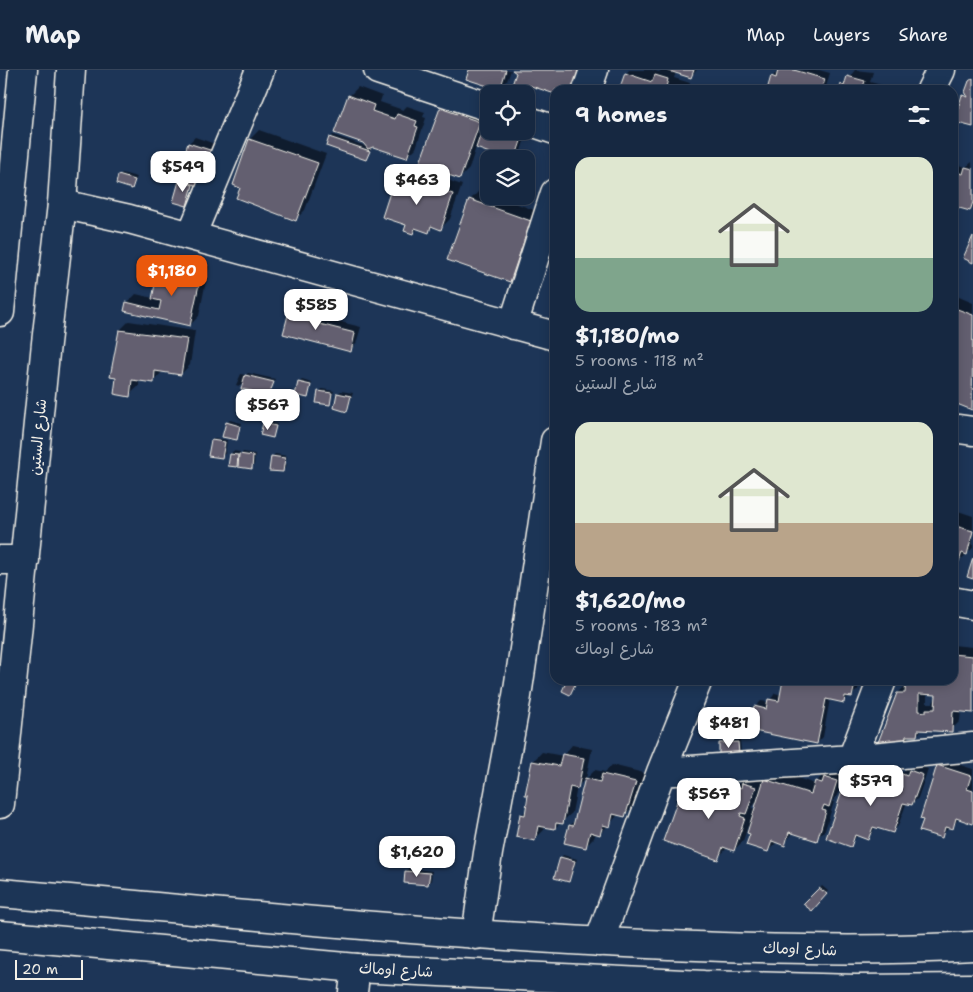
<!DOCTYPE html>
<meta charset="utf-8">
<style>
body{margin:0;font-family:"Shantell Sans","Playpen Sans Arabic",sans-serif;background:#1f3048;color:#f1f3f6;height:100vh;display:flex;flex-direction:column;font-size:19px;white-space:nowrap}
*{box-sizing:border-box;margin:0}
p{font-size:16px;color:#9ea6b1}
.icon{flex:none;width:28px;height:28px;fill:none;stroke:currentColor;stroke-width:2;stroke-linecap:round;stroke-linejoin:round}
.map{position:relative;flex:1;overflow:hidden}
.drawer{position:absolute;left:550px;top:15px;width:408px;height:600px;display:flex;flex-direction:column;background:#162841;border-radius:15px;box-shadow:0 2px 12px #0003,0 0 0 1px #35445a}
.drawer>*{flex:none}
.fabs{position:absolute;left:480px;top:15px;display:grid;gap:10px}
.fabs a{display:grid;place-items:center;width:55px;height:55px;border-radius:10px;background:#162841;box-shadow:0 2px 12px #0003,0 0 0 1px #35445a;font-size:25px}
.scale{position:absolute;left:15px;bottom:12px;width:68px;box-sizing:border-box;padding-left:5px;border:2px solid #f4f1e8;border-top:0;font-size:14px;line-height:18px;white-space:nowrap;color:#f4f1e8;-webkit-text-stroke:4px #1d3557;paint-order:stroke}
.price{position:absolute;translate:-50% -42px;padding:0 11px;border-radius:10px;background:#fff;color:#222;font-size:16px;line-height:32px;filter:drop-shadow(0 1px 2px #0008)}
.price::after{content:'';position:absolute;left:50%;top:30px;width:15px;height:11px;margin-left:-8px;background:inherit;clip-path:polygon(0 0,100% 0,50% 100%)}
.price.current{background:#ea580c;color:#fff}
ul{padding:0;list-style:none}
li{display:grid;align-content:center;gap:10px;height:265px;padding:0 25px}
li span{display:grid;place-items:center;height:155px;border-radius:15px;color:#555}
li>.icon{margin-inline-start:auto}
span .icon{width:90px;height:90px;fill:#fffc;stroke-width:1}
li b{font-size:21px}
h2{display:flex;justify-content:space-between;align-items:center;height:60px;padding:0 25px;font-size:21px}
header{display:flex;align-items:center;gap:30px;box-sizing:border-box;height:70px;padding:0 25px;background:#162841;border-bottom:1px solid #35445a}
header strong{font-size:24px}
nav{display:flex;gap:28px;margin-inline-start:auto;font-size:18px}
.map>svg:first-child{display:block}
.water{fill:#45658a;stroke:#8b9db0}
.shadow{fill:#0007;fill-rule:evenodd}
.building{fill:#635f70;stroke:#f4f1e8;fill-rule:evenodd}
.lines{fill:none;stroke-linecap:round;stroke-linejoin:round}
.street-casing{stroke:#f4f1e8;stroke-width:31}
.secondary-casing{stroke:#f4f1e8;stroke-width:31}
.primary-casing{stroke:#f4f1e8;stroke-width:31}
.street{stroke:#1d3557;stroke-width:28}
.secondary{stroke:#1d3557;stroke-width:28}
.primary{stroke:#1d3557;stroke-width:28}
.labels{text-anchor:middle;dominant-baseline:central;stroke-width:4;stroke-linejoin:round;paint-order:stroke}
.street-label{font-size:15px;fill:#f4f1e8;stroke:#1d3557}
</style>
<header>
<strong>Map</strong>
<nav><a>Map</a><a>Layers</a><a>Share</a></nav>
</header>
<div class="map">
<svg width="973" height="922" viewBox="0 0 973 922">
<rect width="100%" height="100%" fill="#1d3557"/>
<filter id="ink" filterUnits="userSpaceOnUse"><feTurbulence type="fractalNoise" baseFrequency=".02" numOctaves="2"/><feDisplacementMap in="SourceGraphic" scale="10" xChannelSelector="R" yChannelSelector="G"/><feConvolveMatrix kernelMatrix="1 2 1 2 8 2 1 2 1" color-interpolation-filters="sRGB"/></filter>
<g filter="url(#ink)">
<path class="water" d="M723,641l10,3 2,5 -4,7 4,6 -3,7h-6l-4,-3v-7l-5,-13z"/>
<path class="shadow" d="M470,0h114l-10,20h-19v2l-22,-6 -7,11v-3h-15l6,-22 -6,-2 -3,9 -9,9z
M629,0h23l7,2 2,-2h36l-6,6 -15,-4 -2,6 16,5 -3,7h-66l5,-16z
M779,0h40l11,3 -5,17h-57l4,-13z
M855,0l18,2 -3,10 22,6 -1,2h-52z
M358,17l24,9 -2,6 23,8 4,-4 18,6 -2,5 3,1 -10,30 -9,9 -34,-12 -5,2 3,1 -5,10 -36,-20 3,-3 35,12 -19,-51z
M450,29l38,14 -5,17 6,-7v8h27l10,4 -6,19 -5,5h-5l-34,-12 -7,22 -9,9 -19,-70z
M259,60l67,24 -21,56 -9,9 -62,-35 16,-45z
M195,67l23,8 -23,38 -8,22 -6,-23 2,-3 -6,-1 12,-35z
M972,92l1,45 -3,3 -18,-5v-42l14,4z
M418,100l44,15 -12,34 -9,9 -7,-2 -6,5 -10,-3 -5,5 -6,-9 -24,-8 12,-36 9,-9 10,4z
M122,103l15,4 -5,10 -13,-11z
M479,121l10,3v2h6l45,16 -22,59 -9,9 -39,-80z
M952,156l6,2 -6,12z
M169,187l40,9 -10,50 -9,9 -63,-22 9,-9 17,4 7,-32z
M299,224l10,3 -4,16 56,14 -5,17 -6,6 -65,-17 8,-33z
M952,224l21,9 -1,106 -20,-8z
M129,251l66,10 -5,34 -9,9 -18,-3 -10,11 -14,-2v6l-10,9 -9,-65z
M248,303l27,6 -8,20 -22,-18 -6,5 -3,-1 5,-11 5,1z
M302,310l10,3 -5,14 -8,-14z
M322,319l12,2 -5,13 -9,-12z
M341,321l12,2 -6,17 -9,-16z
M230,350l12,3 -6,16 -9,-16z
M266,351l11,3 -5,13 -8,-13z
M215,368l12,2 -2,14 -3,2 -10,-16z
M233,381l7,1v4l3,-4 12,2 -1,11 -3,2 -11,-5 -4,4 -5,-12z
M275,384l12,2 -2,12 -2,3 -11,-14z
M952,439l21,7v32l-15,14 -6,-2z
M952,575l21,2v64h-12l-1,10 -9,9 -28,-1 -6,6h-6l-7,6 -6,-48 9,-9v-4h45zM927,623l10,1 -4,9h-6z
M784,610h75l-1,10 -15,11 -13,-2 -7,38 -6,6 -62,-36 6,-6 8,1 6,-9 7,2z
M740,670l1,10 -3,3 -18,-9 3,-3z
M572,675l20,4 -6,30 9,-9 10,2 7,-7 32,8 -10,33 -10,9 -5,-1 -19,20 -4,-1 -2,5 -9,9 -19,-5 4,-17 5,-5 11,-42 -9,9 -5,26 -17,15 -10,-2 -1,4 -9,9 -13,-24 5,-6 6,-48 9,-9 21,4z
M944,690l29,9v53l-14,-4 -7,10 -3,-1 -8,10 -3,-72z
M916,694l12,5 -10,29 -6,6 -5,-2 -9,24 -6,6 -16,-6 -8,13 -10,-4 -8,10 -23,-8 23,-63 6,-6 42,16 3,-10 6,-6 4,2z
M774,700l41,14 10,-12h20l-8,24 -5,6h2l-9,28 -9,9 -22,-7 -10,12 -7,-2 -9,9 -20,-25 -5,15 -9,9 -7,-2 -9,10 -53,-18 19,-55 9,-9 40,14 10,-13 10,-3 13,5zM758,731l-2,8 -5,-1z
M563,785l14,4 -8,22 -8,-23z
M409,798l23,3 -1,10 -3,3 -22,-13z
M822,816l6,5 -16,18 -7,-5z"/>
<path class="building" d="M469,0h37l-6,20 -34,-11z
M512,0h67l-6,20h-18v4l-27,-9 -3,9h-16l7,-21z
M666,0h28l-3,8z
M778,0h16l31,9 -3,11h-55l4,-14 5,2z
M625,3l27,9 3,-7 13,4 -2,8 10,3h-57z
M847,6l18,5 -3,9h-23l2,-6 3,2z
M973,8v49l-19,-5 8,-27 6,2 -3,-5 4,-11z
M348,25l26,10 -2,6 23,8 2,-5 20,7 -2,5 3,1 -11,31 -34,-11 -5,2 -5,-6 -29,-10z
M440,38l40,14 -20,57 -41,-14z
M483,57l38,14 -6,18h-9l-30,-11z
M329,67l41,14 -4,9 -40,-14z
M249,69l69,24 -22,58 -60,-23 4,-10 -7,-3z
M188,73l25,8 -12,36 -25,-9z
M965,97l8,2v33l-3,9 -18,-5v-35l11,3z
M118,105l17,5 -3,9 -16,-5z
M408,109l45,15 -12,36 -10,-4 -2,7 -14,-5 -2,6 -9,-3 2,-6 -24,-8 12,-37 13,4z
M179,111l14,4 -6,21 -14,-4z
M469,129l62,22 -21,61 -63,-22z
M973,166v27l-10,-5z
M159,195l42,10 -11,51 -66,-15 2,-9 33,8 2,-9 -9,-2z
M292,230l12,3 -4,16 55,14 -4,19 -68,-18z
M952,237l21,8 -1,95 -20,-8z
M119,260l68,9 -6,36 -26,-4 -1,12 -22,-3 -2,17 -16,-3 2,-16 -6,-1z
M245,305l29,7 -7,18 -16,-3 1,-6 -11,-2z
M298,312l13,3 -3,13 -13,-3z
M318,321l14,2 -2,12 -14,-2z
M337,323l14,3 -4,16 -13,-4z
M226,352l14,4 -3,14 -15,-3z
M263,353l13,3 -3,12 -13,-3z
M211,370l14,2 -3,16 -14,-2z
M230,384l8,1 -1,12 -9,-1z
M239,384l14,2 -1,13 -14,-2z
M271,386l14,2 -2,14 -14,-1z
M952,455l21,6 -6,24 -5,-2 -4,11 -6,-2z
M973,488v21l-6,-2z
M952,584l21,2v57l-20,-2 -1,21 -34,-2 -1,6h-11l-1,6 -28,3 20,-52h8l1,-13h46zM919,624l17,1 -1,14h-9v3l-7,-1z
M567,610h10l-7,15 -8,-4z
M783,610h35l9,3v-3h8l20,4 -3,13 -7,-1 -1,7 -18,-4 -9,45 -68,-14 5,-24 12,3 2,-10 11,2z
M738,672l1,12 -20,1v-12z
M562,684l22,4 -6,31 -8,-2 -7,37 -7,-1 -1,6 -17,-3 -3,15 -19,-4 4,-23 5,1 3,-20h-3l7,-34 27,5z
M937,695l34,11 -4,13 6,2v33l-17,-6 -3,11 -8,-2 -3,11 -23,-7 4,-11 -3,-1z
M909,700l14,5 -11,30 -9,-2 -10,30 -20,-6 -5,13 -13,-5 -4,12 -25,-9 22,-64 46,16 6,-17 7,3z
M602,704l34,8 -11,35 -12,-3 -3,13 -7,-2 -3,10 -10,-3 -4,16 -22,-5 5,-18 4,1 12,-48 15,4z
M824,707l13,4 -8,26 -5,-2 -2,5 4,1 -9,30 -28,-9 -4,14 -13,-5 -4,11 -22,-7 4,-11 -3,-1 17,-54 47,15 4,-13 7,2z
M742,713l14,4 -10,27 -5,-1 -1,3 5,2 -11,33 -11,-4 -5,13 -55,-19 20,-56 45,15 5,-15 8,3z
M560,787l15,4 -6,21 -15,-4z
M405,801l25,2 -2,12 -24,-2z
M819,818l8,6 -15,17 -9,-7z"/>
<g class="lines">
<g class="street-casing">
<path id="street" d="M378,0l111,37
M587,20l7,-20
M931,20l10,-20
M526,50l29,10
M62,134l67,15 426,117
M191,166l69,-166
M513,255l42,-132
M952,358l21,3
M952,531l21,4
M852,689l30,-79
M661,702l191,-13 121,-12
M476,865l12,-82 29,-157 38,-255
M599,872l62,-170 37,-92
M353,922l3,-24"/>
</g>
<g class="secondary-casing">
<path id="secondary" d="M0,242l23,-242
M0,490h25
M0,734l46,-461 16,-139 9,-134"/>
</g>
<g class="primary-casing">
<path id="primary" d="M0,823c223,19 446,43 669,52 102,4 203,7 304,1
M0,865l356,33 348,17 152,4 117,-1"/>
</g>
<use href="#street" class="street"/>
<use href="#secondary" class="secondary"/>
<use href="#primary" class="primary"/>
</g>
</g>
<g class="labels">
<g class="street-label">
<text transform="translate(38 367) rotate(-85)">شارع الستين</text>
<text transform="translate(800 879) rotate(2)">شارع اوماك</text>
<text transform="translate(396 900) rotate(3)">شارع اوماك</text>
</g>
</g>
</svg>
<div class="fabs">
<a><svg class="icon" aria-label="locate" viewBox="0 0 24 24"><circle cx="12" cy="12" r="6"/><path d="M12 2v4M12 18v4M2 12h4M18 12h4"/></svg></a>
<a><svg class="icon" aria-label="layers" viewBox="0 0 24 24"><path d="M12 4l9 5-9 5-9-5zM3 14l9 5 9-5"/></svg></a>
</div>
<div class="scale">20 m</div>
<b class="price" style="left:183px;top:123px">$549</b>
<b class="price" style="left:417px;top:136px">$463</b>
<b class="price current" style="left:172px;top:227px">$1,180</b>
<b class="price" style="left:316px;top:261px">$585</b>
<b class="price" style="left:268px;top:361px">$567</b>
<b class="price" style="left:729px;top:679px">$481</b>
<b class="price" style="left:871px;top:737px">$579</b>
<b class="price" style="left:709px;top:750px">$567</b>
<b class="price" style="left:417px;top:808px">$1,620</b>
<section class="drawer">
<h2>9 homes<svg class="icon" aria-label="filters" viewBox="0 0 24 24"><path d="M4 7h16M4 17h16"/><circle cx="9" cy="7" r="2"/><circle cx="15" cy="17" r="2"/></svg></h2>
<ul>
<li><span style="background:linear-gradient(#dfe7d0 65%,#7fa58c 0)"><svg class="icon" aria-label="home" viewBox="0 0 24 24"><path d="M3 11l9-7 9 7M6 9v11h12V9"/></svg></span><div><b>$1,180/mo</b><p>5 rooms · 118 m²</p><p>شارع الستين</p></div></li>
<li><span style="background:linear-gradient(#dfe7d0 65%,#b9a48a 0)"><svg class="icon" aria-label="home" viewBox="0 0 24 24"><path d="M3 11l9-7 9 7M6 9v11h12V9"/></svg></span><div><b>$1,620/mo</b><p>5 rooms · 183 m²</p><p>شارع اوماك</p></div></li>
</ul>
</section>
</div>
